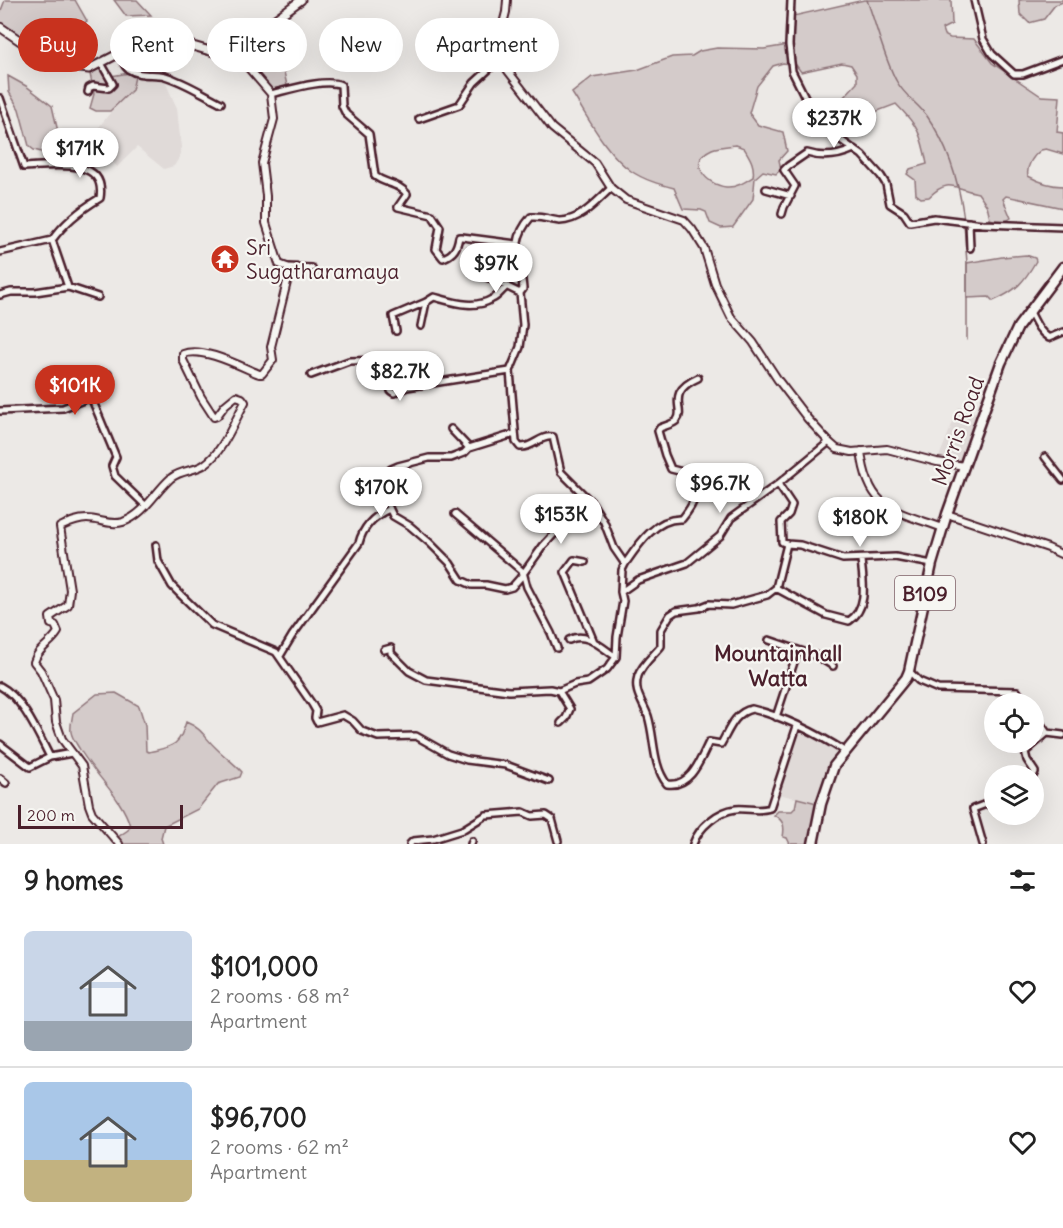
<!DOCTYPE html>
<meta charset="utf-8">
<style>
body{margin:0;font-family:Delius,sans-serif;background:#f6f6f6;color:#222;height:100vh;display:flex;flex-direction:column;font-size:22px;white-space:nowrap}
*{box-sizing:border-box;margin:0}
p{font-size:20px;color:#767676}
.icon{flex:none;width:33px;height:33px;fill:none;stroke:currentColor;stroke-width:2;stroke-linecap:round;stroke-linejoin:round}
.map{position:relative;height:844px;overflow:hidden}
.sheet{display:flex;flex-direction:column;background:#fff;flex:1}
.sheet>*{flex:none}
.top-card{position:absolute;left:18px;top:18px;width:600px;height:54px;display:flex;gap:12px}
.tools{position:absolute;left:984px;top:693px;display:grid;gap:12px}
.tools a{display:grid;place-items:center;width:60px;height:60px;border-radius:50%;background:#fff;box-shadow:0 6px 24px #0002;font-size:30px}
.scale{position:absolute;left:18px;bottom:15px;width:165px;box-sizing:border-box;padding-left:6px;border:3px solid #4a1f2b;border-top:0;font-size:16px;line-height:21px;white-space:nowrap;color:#4a1f2b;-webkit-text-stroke:4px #f6f6f2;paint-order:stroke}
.price{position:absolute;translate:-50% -51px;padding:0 14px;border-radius:21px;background:#fff;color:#222;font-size:20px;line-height:39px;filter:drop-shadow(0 2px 3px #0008)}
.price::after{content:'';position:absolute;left:50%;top:36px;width:18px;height:14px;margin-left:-9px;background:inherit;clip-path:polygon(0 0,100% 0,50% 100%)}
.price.active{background:#c8321e;color:#fff}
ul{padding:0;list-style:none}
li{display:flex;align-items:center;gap:18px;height:150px;padding:0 24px}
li+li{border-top:2px solid #e0e0e0}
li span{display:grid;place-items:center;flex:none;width:168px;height:120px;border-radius:9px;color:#555}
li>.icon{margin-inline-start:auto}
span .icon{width:72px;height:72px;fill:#fffc;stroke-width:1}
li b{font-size:26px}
h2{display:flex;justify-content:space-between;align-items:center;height:72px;padding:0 24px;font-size:26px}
.pill{padding:0 21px;border-radius:27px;background:#fff;box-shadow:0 6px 24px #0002;font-size:21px;line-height:54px}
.pill.active{background:#c8321e;color:#fff}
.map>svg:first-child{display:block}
.built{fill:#e0dad8}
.green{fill:#d4cbca;stroke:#8f757a;stroke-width:1.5;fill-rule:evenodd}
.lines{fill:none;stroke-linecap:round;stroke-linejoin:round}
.stream{stroke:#886e73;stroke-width:1.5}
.minor-casing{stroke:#4a1f2b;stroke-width:10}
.tertiary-casing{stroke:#4a1f2b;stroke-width:10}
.secondary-casing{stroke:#4a1f2b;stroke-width:11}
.primary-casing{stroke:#4a1f2b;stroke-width:13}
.minor{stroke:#f6f6f2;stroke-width:5}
.tertiary{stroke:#f6f6f2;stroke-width:6}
.secondary{stroke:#f6f6f2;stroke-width:7}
.primary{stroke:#f6f6f2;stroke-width:8}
.labels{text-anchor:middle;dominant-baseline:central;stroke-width:4.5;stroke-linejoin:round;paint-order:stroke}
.shield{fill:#f6f6f2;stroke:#7e6067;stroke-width:1.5}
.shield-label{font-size:20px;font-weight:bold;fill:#4a1f2b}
.poi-label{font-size:21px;fill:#4a1f2b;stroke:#f6f6f2;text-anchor:start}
.street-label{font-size:21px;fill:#4a1f2b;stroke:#f6f6f2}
.neighbourhood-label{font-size:22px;font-weight:bold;fill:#4a1f2b;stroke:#f6f6f2}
</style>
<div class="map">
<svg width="1063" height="844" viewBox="0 0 1063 844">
<rect width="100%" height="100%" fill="#ece9e6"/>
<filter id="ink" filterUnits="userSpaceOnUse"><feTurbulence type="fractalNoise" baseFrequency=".0167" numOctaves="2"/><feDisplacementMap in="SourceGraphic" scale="12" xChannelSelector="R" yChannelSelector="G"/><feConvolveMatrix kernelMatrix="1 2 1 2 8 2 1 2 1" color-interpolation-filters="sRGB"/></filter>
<g filter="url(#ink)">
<path class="built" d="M258,33l11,11 2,7 -3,8 -15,14 -20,-23z
M136,72l26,3 15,33 4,39 -2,11 -5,8 -10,3 -27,-22 -20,20 -16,-20 -2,-20 18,-23 10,-8z
M959,407l24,8 -18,51 -28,-4z
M797,726l49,26 -4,3 -21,49 -47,-11z"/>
<path class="green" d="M5,0h70l12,21 -8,6 -28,-1 -19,23 -32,-22v-14z
M114,0h23l14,15 -25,1z
M864,0h87l1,24 -10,5 2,6 6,3 24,1 18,24 49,33 19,1 -3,35 6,1v21l-17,-5 -5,1c-8,6 -15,16 -13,26 11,6 22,10 35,10v22l-57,-12 -3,3 8,19c-5,4 -15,4 -21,1l-3,-13 -9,-13c-23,-4 -29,-16 -49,4l-8,1 -5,-4 -1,-14 -8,-6 3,-5 17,-5c-6,-31 -9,-38 -31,-60l-34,13 -13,-1 -5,-7 -3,-9 16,-17v-9l-6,-9 -9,-2 -41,9 -5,-7 -13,-2 -10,3 -16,20 -8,27 9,12 25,7 4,19 -8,9 2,9 -5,5 -13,-3 -8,7 -2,21 -20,28 -12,1 -11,-5 -4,-11 -5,-2 -18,-1 -9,-21c-15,-4 -30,-8 -43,-17 -26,-19 -42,-52 -59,-78l20,-16 45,-7 35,-13 20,-1 8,-5 17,-3 47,1 24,-4 1,-28zM736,145l8,3c6,10 11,17 9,29 -8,5 -17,11 -27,10 -20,-2 -40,-26 -14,-38 7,-3 16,-3 24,-4z
M1019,0h44v2l-8,3 -11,14 -15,4 -9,-9z
M271,51l13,21 4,18 -17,4 -18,-22 15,-12z
M101,63l10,13 25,-4 -4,18 -22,21h-14l-6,-3 4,-14 -5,-25z
M8,76l18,10 26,20 10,43 -2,8 -26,-7 -5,-4 -10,-37 -10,-17z
M1026,255l9,3 1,3c-12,21 -20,30 -43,40l-4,-4 -22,1v-35l35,-6z
M116,693l23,13 6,19 1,26 3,1c24,-6 30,-5 37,-30 17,7 18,15 30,26 9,9 18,15 26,24l-2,5 -22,7 -20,25 -34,17 -3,12 2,6h-44l-4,-5 13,-9 2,-4c-6,-26 -37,-53 -51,-78 -3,-5 -7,-10 -8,-16 -1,-6 1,-13 2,-19l24,-19z
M797,798l24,6 -8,40h-23l-3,-6 -4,-1c2,-11 1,-16 -9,-22l4,-4h14l3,-3z"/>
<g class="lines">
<path class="stream" d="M867,0c9,24 18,61 30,82 8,14 21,22 30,34 22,31 32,66 37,103
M964,224l3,39v77"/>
<g class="minor-casing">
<path id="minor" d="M791,0l-2,45 3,26 25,50 11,10 34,24 19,21 5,8 4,20 14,9 6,9 24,-4 49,6 80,3
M974,0l9,39 9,15 22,20h9l40,-15
M121,52c1,6 2,13 7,17 12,8 25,4 37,7 20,6 38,18 56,27
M88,92l1,-4 4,-2 16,2 4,-4 -12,-21
M271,94c17,-4 54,-16 70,-9l1,21 4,8 23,20 6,42c10,8 24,7 32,18l-9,13 34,8 8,12 -4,22 7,9c11,-4 14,-10 16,-21h3l54,7
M0,98l24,69c27,-1 83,-11 76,31 -20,12 -35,24 -48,42l16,47
M419,119l40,-14 15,-22 26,-24
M766,189l25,7
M782,214l2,-7 11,-21 -11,-16 4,-4 19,-13c16,5 32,3 47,-4
M969,222l1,26
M0,252l52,-12
M287,267l25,1
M487,277l33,16
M0,295l11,-3h24l33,-5 30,10
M1029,310c6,11 9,21 20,28l14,-6
M421,326l5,-24 8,-5c19,5 40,13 58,2 6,-2 10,-9 15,-13
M396,331l-3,-15 33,-14
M311,375l38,-14 38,-1 4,31 3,2 13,-6 103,-16
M91,397l25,60 -4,9 3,10 31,30
M0,411l63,-3 28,-11 18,-10 -1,-13
M451,429l18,19
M514,434l-45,14 -5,5 -13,5h-22l-31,8 -7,3 -4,7 -2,9 2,18 6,13 17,10 20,17 20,20 11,17 11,5h14l19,4 7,-2 8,-9 23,-32 13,-14 43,-15
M1045,457l18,23
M778,484l14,21 -3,9 -8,8 1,20 5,2
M455,514l68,58 4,15 24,46 6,15
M787,544l-11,44 -9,7 -36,10 -22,-1 -10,4 -23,3 -6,4 -9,15v16c-7,9 -19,18 -23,30 -5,16 5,26 10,40 7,22 4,49 19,68 24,4 34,-26 42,-42l12,2c8,-14 14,-32 31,-35 33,8 66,25 94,43
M787,544l13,1 43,14 52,-2 37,7
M156,545l2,16 14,25 10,10 30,29 64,27 36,52 4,7 -1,7 2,4 26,-7 10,6 9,10 16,6 38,-1 32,18 19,6 39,5 43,16
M585,562l-11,-2 -9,12 29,70
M625,564c13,-19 31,-47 57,-45 19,-24 10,-20 5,-46l-16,-4 -6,-14 -7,-24 2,-3c4,-2 14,-4 17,-8 9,-10 -13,-27 21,-42
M776,588l50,27 23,6c20,-13 14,-40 12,-61
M621,592l17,-12 49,-17 33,-27 11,-18 47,-34 51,-42
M569,640c17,-9 32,7 47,17
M769,640l29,10 -22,67
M384,650l7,-2v5l18,18 17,9 83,11 41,-2 9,2 16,-7 13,-2 19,-13 9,-12 1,-20 6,-36 -2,-9 1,-22 3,-6 -11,-16 -10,-26 -12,-19 -31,-31 -8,-35c-13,-2 -20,11 -33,10l-4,-5 -6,-71 10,-24 3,-22 -3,-32 3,-4c-2,-29 -15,-46 8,-72 11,-1 19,3 29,4 20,0 37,-20 51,-33
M798,650l19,6 16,10
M280,656l12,-20 67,-93c4,-16 15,-27 30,-34
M909,671l10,10 19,8 79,2 9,13
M0,686c23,12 38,48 50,71
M559,691l11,18 -4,9 -5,5
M1034,714l13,19 16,2
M0,744l30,23 20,-10 22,-4
M1033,776l2,-4 -8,-12 -2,-8 22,-19
M0,778l6,5
M410,844l3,-3 20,-2 29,-9 24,-15 37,-3 9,4 14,-1 6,4 6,22
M471,844l1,-3
M693,844c6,-17 25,-33 43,-35 12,-1 23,3 34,-1l27,-82
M983,844l-10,-35 21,-8"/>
</g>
<g class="tertiary-casing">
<path id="tertiary" d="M507,0l-1,12 -10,39 12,20 44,57 43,35 16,25 15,12 58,20 8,9 12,19 11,36 16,33 22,25 25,38 29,38 22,24 8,7 15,3 35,-3 50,13 28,4
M861,451c7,59 32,59 82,77
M947,514l101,34 15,7
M119,844l-27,-31 -3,-8 -7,-39 -20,-27 -6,-17 -2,-22 -13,-29 -7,-9c4,-14 17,-18 24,-30l-3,-7 -4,-1 -1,-7 18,-12 2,-15 -10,-63c9,-4 17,-8 27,-8 12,0 24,7 36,3 22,-8 32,-30 48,-44 10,-8 25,-7 34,-14 18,-12 30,-44 40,-62l-3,-4 -6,-2 -11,9 -8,11 -3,1 -13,-20 -18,-37v-6c19,-8 57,12 76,20h3l11,-14 -2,-13 18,-73 -2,-7 -8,-3 -13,-41v-27l-4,-33 12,-44 -3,-25 -38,-44"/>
</g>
<g class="secondary-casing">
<path id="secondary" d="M0,27l32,22 33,17 24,3 58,-30 25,1 45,13 16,-3 68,-50"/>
</g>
<g class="primary-casing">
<path id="primary" d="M813,844l8,-40 13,-38 72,-88 3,-7 23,-107 15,-50 54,-151 17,-36 45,-60"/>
</g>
<use href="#minor" class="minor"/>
<use href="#tertiary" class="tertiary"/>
<use href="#secondary" class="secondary"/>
<use href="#primary" class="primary"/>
</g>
</g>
<defs>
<g id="temple-disc" transform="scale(1.5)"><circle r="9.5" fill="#c8321e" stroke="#f6f6f2"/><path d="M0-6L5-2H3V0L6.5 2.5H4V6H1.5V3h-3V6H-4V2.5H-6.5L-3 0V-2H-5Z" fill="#fff"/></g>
</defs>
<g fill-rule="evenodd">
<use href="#temple-disc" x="225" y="259"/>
</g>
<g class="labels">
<rect class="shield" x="895" y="576" width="60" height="34" rx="4.5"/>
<g class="shield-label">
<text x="925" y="593">B109</text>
</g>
<g class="poi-label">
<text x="246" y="247">Sri<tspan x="246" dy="24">Sugatharamaya</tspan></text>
</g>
<g class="street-label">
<text transform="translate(958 431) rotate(-70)">Morris Road</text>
</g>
<g class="neighbourhood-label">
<text x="778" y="653">Mountainhall<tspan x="778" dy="25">Watta</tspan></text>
</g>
</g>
</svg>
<div class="tools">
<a><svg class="icon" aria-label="locate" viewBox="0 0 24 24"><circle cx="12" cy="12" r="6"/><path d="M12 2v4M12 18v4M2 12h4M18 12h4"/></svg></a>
<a><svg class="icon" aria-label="layers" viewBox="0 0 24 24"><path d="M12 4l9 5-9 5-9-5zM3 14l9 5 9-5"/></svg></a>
</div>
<div class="scale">200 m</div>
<b class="price" style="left:834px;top:149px">$237K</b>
<b class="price" style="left:80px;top:179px">$171K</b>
<b class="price" style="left:496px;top:294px">$97K</b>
<b class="price" style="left:400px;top:402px">$82.7K</b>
<b class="price active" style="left:75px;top:416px">$101K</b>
<b class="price" style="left:720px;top:514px">$96.7K</b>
<b class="price" style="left:381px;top:518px">$170K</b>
<b class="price" style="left:561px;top:545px">$153K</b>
<b class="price" style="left:860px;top:548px">$180K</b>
<div class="top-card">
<a class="pill active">Buy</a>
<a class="pill">Rent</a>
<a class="pill">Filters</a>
<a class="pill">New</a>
<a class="pill">Apartment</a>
</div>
</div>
<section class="sheet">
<h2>9 homes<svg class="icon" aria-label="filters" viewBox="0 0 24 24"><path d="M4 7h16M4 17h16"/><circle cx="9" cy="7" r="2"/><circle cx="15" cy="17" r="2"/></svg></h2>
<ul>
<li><span style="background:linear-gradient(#c9d6e8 75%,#9aa5b1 0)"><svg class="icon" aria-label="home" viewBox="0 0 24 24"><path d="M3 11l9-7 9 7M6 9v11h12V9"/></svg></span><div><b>$101,000</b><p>2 rooms · 68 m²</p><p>Apartment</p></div><svg class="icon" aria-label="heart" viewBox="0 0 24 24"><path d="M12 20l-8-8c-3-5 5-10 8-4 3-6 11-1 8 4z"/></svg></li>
<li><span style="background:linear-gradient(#a9c7e8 65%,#c2b280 0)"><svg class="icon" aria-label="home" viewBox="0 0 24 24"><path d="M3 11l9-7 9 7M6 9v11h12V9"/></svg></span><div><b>$96,700</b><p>2 rooms · 62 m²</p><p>Apartment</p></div><svg class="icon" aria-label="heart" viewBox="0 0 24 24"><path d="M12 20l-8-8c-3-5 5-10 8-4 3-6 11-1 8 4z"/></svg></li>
</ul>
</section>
